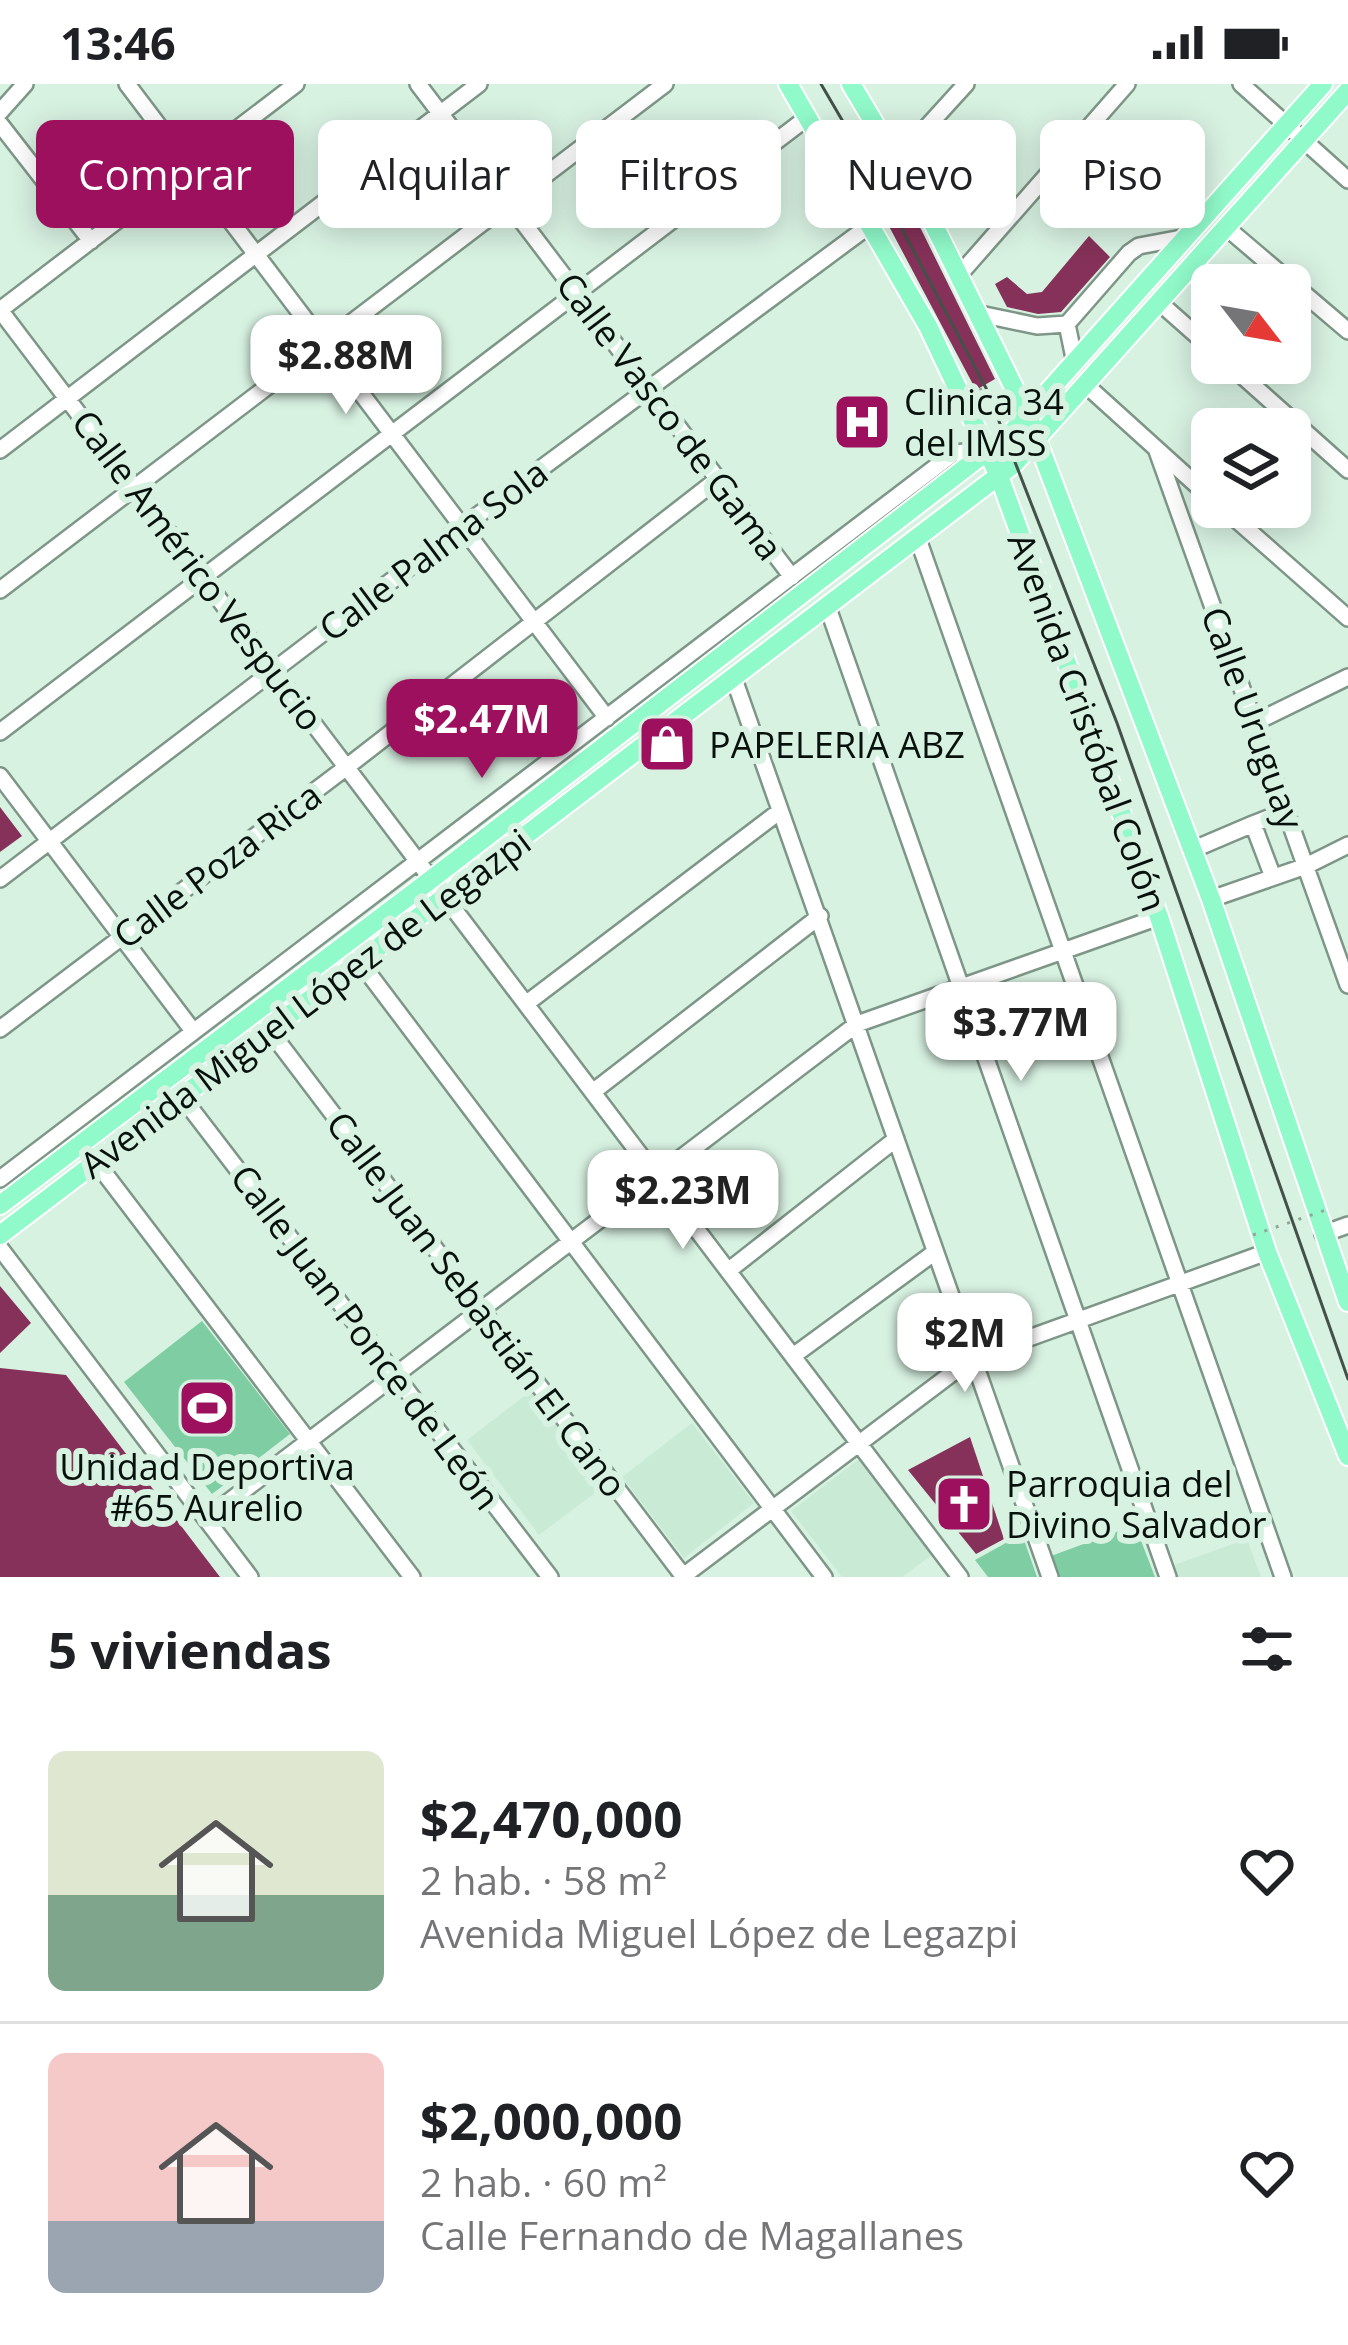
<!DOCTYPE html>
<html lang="es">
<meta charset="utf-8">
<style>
body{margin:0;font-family:"Open Sans",sans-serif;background:#f6f6f6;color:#202124;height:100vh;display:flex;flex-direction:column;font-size:45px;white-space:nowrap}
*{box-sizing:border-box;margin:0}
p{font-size:39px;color:#757577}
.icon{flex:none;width:66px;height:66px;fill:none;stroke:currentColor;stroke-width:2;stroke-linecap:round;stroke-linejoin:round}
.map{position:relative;height:1493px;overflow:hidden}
.drawer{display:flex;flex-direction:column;background:#fff;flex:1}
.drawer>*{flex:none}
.guide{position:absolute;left:36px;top:36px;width:1278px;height:108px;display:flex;gap:24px}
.needle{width:78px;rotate:121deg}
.controls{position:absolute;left:1191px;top:180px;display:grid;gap:24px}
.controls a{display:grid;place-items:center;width:120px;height:120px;border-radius:18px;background:#fff;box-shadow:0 6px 30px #0003;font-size:60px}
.price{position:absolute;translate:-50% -102px;padding:0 27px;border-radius:24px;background:#fff;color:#222;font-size:39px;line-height:78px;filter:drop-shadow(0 3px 6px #0008)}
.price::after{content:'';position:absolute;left:50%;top:72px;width:36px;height:27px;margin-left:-18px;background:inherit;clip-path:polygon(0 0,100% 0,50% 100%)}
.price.current{background:#9c105e;color:#fff}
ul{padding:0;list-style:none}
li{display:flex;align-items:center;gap:36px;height:300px;padding:0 48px}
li+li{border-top:3px solid #e0e0e0}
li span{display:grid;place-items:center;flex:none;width:336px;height:240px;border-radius:18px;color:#555}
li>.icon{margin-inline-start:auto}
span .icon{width:144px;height:144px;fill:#fffc;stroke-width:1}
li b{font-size:51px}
h2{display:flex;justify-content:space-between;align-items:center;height:144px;padding:0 48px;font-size:51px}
.pill{padding:0 42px;border-radius:18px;background:#fff;box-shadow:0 6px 30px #0003;font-size:42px;line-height:108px}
.pill.current{background:#9c105e;color:#fff}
.status{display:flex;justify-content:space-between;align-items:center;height:84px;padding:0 60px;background:#fff;direction:ltr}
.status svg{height:33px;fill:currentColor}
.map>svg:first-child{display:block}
.built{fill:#c9ebd6}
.green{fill:#7fcea3}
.building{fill:#863159}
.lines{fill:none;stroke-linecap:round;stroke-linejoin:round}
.minor-casing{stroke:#7e9688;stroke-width:20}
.major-casing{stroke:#fff;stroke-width:22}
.path{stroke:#92a69a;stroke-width:3;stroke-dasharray:3 9;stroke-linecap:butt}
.minor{stroke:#fff;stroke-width:15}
.major{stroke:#91facb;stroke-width:18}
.tram{stroke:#445149;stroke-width:3}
.path-bridge{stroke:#92a69a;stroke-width:3;stroke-dasharray:3 9;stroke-linecap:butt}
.labels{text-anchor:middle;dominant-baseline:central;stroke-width:12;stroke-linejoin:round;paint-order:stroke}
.poi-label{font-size:36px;fill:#08110c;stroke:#d8f2e2;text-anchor:start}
.street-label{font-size:36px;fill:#08110c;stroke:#d8f2e2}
</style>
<div class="status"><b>13:46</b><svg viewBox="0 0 49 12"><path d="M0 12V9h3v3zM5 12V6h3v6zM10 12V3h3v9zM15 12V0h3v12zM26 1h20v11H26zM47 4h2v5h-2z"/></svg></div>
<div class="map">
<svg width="1348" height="1493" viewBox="0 0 1348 1493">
<rect width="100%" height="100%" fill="#d8f2e2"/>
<path class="built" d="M531,1307l72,96 -64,48 -72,-95z
M692,1339l62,80 -70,55 -62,-81z
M859,1375l73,96 -30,22h-60l-51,-66z
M1247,1455l14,38h-83l-4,-12z"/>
<path class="green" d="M202,1237l88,113 -78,60 -88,-112z
M1135,1441l20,52h-97l-7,-21z
M1022,1450l15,43h-49l-13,-17z"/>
<path class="building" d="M878,72l40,67 77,156 -19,11 -118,-222z
M1089,152l21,21 -49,55 -23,2 -31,-7 -12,-23 12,-7 20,17 15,-2z
M0,723l22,29 -22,16z
M0,1202l31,37 -31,30z
M0,1284l66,7 154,202h-220z
M970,1353l34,102 -28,15 -68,-84z"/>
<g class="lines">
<g class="minor-casing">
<path id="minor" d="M127,0l480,634
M296,0l-296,226 960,1267
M418,0l374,493
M1241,0l107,96
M0,28l25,-28
M0,40l91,117
M895,78l71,-78
M1227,144l121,103
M960,190l167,-190
M1160,219l52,46
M980,230l57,12 30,-2
M1075,279l-8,-39 62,-71 10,-7 48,-9
M1228,279l120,107
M1087,302l125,113
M0,366l479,-366
M1157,367l191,534
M1222,423l126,111
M918,455l365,1038
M0,506l665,-506
M828,524l340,969
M734,595l316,898
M1254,639l94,-46
M0,648l808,-615
M0,692l193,255
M1253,740l33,-13
M1192,766l61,-26 20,53
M0,795l462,-352 408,-302
M1211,815l95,-33 42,-21
M360,878l464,615
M527,919l253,-192
M0,945l348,-263 370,-287
M270,947l414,546
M594,1007l226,-175
M182,1013l368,480
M96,1078l316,415
M0,1095l954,-726 34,-3
M1323,1150l25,-9
M0,1164l250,329
M728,1187l168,-132
M793,1272l142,-104
M206,1435l651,-495 302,-107
M682,1493l289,-218 296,-107"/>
</g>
<g class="major-casing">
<path id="major" d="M788,0l140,242 71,150 160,441 108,335 81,204
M851,0l79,133 98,199 183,483 137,403
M0,1121l433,-327 579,-446 311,-348
M0,1151l1014,-771 334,-373"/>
</g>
<path class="path" d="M980,304l3,8"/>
<use href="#minor" class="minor"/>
<use href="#major" class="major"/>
<path class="tram" d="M821,0l45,77 120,227 131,335 231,656"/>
<path class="path-bridge" d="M1253,1151l73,-25"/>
</g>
<defs>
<g id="hospital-square" transform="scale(3)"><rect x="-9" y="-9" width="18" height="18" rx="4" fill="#9c105e" stroke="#d8f2e2"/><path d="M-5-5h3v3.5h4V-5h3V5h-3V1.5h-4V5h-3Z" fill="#fff"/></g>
<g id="shop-square" transform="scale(3)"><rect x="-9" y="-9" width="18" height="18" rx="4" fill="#9c105e" stroke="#d8f2e2"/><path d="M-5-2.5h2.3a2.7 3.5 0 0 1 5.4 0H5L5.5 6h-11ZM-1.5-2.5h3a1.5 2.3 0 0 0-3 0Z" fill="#fff"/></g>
<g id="stadium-square" transform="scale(3)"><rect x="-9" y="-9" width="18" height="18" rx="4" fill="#9c105e" stroke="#d8f2e2"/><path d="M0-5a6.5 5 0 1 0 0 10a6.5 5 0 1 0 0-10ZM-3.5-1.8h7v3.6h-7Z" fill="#fff"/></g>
<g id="church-square" transform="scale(3)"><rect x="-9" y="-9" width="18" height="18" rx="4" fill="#9c105e" stroke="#d8f2e2"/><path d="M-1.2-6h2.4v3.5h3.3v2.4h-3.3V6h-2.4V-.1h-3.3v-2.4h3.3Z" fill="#fff"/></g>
</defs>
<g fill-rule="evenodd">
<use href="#hospital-square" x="862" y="338"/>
<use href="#shop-square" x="667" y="660"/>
<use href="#stadium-square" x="207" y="1324"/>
<use href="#church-square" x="964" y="1420"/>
</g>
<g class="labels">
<g class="poi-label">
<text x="904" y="317">Clinica 34<tspan x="904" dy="41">del IMSS</tspan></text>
<text x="709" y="660">PAPELERIA ABZ</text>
<text x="207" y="1382" text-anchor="middle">Unidad Deportiva<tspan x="207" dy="41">#65 Aurelio</tspan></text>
<text x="1006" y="1399">Parroquia del<tspan x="1006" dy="41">Divino Salvador</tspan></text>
</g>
<g class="street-label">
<text transform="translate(670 332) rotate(53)">Calle Vasco de Gama</text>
<text transform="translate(433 466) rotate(-37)">Calle Palma Sola</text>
<text transform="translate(198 486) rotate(53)">Calle Américo Vespucio</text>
<text transform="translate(1253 634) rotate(70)">Calle Uruguay</text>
<text transform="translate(1088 638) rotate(70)">Avenida Cristóbal Colón</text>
<text transform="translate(217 781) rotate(-37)">Calle Poza Rica</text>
<text transform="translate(305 919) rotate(-37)">Avenida Miguel López de Legazpi</text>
<text transform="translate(477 1220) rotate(53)">Calle Juan Sebastián El Cano</text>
<text transform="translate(366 1253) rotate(53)">Calle Juan Ponce de León</text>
</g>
</g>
</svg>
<div class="controls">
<a><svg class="needle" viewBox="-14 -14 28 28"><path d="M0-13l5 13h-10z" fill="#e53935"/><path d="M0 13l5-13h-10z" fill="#757577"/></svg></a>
<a><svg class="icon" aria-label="layers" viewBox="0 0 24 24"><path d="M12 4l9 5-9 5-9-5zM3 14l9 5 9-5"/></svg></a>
</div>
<b class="price" style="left:346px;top:333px">$2.88M</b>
<b class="price current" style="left:482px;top:697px">$2.47M</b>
<b class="price" style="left:1021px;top:1000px">$3.77M</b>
<b class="price" style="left:683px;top:1168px">$2.23M</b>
<b class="price" style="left:965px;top:1311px">$2M</b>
<div class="guide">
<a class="pill current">Comprar</a>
<a class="pill">Alquilar</a>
<a class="pill">Filtros</a>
<a class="pill">Nuevo</a>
<a class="pill">Piso</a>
</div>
</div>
<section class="drawer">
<h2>5 viviendas<svg class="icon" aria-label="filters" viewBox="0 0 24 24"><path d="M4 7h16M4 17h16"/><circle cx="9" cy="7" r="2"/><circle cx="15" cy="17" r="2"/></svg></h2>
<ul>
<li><span style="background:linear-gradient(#dfe7d0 60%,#7fa58c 0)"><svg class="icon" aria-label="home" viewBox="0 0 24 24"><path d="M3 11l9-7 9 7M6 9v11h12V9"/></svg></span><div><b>$2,470,000</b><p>2 hab. · 58 m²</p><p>Avenida Miguel López de Legazpi</p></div><svg class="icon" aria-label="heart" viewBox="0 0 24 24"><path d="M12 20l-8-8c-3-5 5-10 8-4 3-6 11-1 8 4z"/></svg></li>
<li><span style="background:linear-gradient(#f6c9c9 70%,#9aa5b1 0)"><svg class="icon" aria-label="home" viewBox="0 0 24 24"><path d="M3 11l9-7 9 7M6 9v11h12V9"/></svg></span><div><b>$2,000,000</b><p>2 hab. · 60 m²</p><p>Calle Fernando de Magallanes</p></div><svg class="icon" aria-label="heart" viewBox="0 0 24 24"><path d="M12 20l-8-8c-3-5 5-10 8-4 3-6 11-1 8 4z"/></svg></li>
</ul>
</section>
